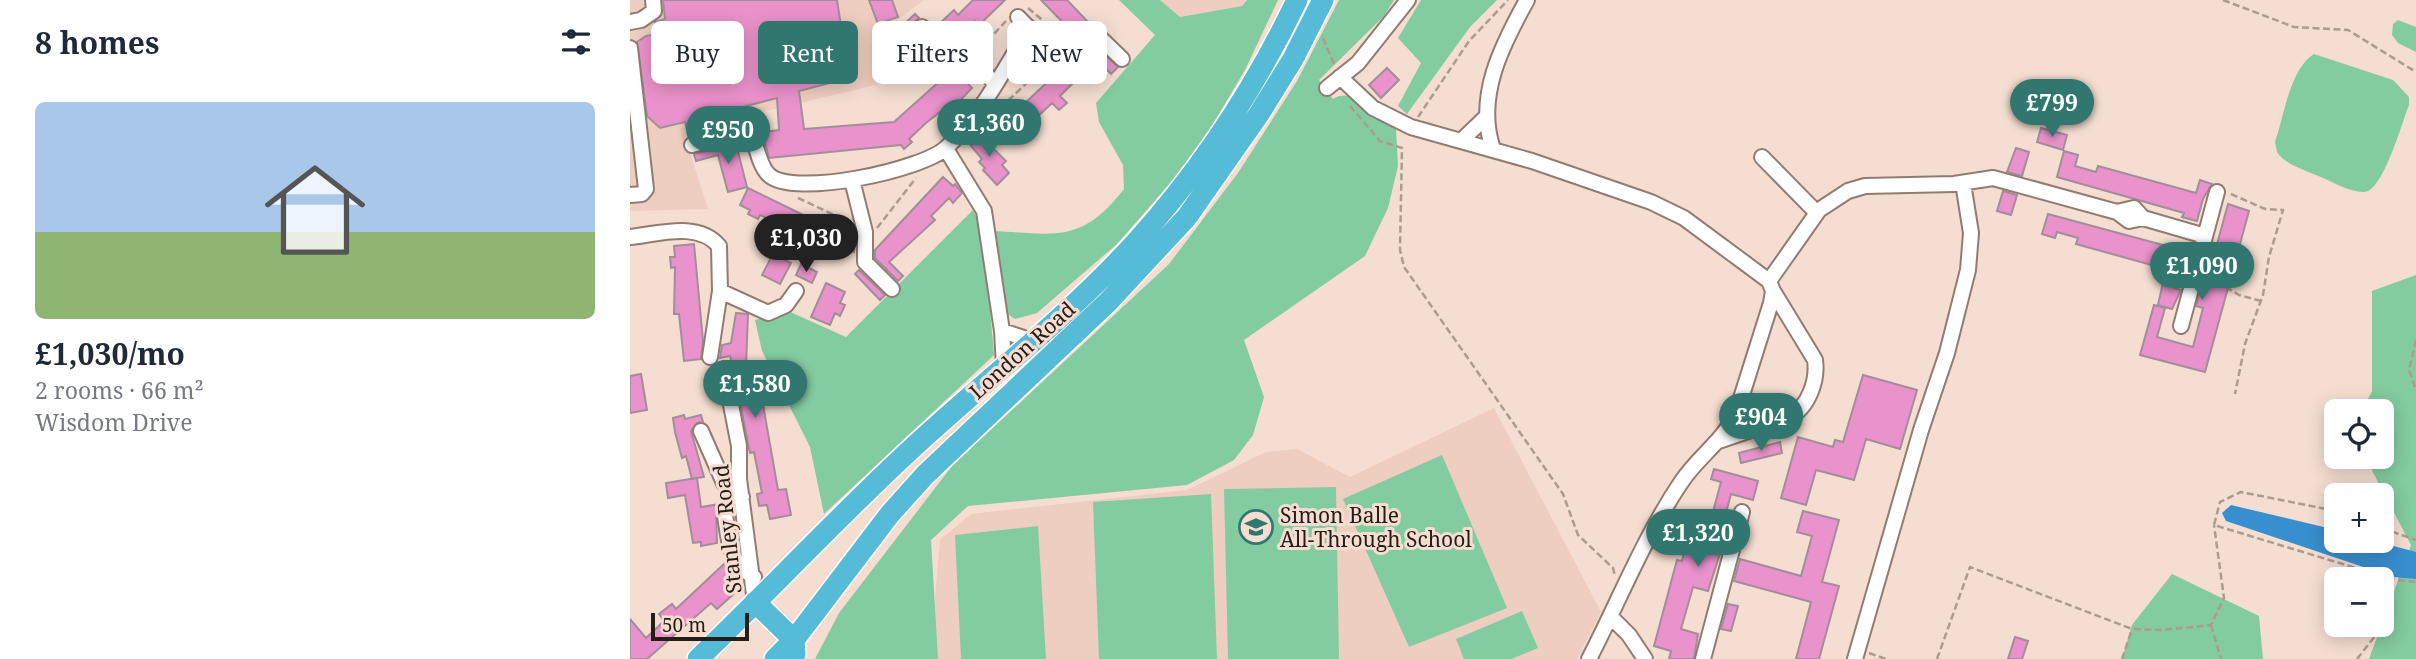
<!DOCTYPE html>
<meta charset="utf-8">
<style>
body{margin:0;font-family:"Noto Serif",serif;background:#f6f6f7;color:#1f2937;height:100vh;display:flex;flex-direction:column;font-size:26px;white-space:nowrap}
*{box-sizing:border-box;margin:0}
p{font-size:23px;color:#747a83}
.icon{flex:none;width:38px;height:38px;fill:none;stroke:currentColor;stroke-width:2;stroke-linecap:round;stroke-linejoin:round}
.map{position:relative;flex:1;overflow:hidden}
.drawer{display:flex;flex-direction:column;background:#fff;width:630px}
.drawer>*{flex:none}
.banner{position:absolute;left:21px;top:21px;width:665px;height:63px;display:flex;gap:14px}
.controls{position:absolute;left:1694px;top:399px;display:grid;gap:14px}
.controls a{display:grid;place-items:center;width:70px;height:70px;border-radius:10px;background:#fff;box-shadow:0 4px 18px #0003;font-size:35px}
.scale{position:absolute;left:21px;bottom:18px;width:98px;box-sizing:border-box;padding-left:7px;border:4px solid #251d18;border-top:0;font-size:19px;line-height:24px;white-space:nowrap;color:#251d18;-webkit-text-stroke:5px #f5ddd1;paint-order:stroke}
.price{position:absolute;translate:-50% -60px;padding:0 16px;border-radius:24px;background:#31776f;color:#fff;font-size:23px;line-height:46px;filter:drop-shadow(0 2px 4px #0008)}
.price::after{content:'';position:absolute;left:50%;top:42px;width:21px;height:16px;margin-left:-10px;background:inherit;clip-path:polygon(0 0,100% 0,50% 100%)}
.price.selected{background:#222;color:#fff}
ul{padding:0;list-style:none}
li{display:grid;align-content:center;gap:14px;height:371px;padding:0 35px}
li span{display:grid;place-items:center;height:217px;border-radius:10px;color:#555}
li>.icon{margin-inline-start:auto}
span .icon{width:126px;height:126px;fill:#fffc;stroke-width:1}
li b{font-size:30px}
h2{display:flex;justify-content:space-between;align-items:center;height:84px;padding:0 35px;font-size:30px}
.chip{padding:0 24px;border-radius:10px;background:#fff;box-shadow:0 4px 18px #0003;font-size:24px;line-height:63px}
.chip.selected{background:#31776f;color:#fff}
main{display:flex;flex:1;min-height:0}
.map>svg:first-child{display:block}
.built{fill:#eecec0}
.green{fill:#83cba0}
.water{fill:#388fd0}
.building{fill:#ea92cb;stroke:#a28d9a;stroke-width:2}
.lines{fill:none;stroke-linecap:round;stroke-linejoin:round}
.minor-casing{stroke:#927c72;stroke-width:18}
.highway-casing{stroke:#fff;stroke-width:24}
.path{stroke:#ad9a91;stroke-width:2.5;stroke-dasharray:7 3.5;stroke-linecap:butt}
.minor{stroke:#fff;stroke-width:14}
.highway{stroke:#56bbd6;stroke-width:21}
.labels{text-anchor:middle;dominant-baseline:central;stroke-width:6;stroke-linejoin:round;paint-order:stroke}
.street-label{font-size:21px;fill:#251d18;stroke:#f5ddd1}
.poi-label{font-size:21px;fill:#251d18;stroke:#f5ddd1;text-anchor:start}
</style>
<main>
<section class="drawer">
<h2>8 homes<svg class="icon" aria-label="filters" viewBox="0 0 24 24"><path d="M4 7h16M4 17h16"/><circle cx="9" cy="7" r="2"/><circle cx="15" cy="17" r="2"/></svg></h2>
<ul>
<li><span style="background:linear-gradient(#a9c7e8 60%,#8fb573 0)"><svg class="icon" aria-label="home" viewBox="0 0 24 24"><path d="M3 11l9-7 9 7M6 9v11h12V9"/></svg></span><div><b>£1,030/mo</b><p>2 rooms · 66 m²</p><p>Wisdom Drive</p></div></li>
</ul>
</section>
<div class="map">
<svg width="1786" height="659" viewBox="0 0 1786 659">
<rect width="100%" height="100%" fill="#f5ddd1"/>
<path class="built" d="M0,0h294l-53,40 21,41 -209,50 25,78 -78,2z
M530,0h87l-5,6 -62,11z
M864,408l107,204 -24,47h-647l10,-119 31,-26 216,-24 79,-38 31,-3 53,28z"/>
<path class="green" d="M489,0h41l20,17 62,-11 5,-6h31l-33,70 -51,86 -77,88 -80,69 -22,6 -12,-8 -10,-80c64,3 88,13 131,-42l-1,-24 -24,-43 -3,-19 59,-68z
M709,0h55l-10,16 -65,64 14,19c20,-14 46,18 63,30l2,37 -10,42 -23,48 -121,84 20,57 -11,38 -19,25 -47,25 -219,21 -37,34 7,119h-123l24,-46 113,-147 217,-202 69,-91 59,-92z
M791,0h76l-27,27 -63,87 -9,-8 23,-43 -23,-25z
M1768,20l18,7v25l-18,-9 -6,-8 1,-11z
M1684,54l79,26 16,17v8c-7,17 -26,87 -45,87 -14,0 -29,-9 -41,-14 -15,-7 -37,-12 -46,-26l-2,-10c9,-26 15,-73 39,-88z
M343,210l10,20 11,125 -170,159 -14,-67 -48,-96 -7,-31 33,-9 58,26z
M1786,275v384h-47l42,-114 -46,-88h17v-46h-20l10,-20v-100z
M812,455l65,153 -98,39 -66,-148z
M706,487l3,172h-111l-4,-170z
M581,494l6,165h-118l-6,-157z
M408,526l8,133h-85l-6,-124z
M1542,574l87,42 4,43h-141l10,-34z
M892,611l16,37 -27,11h-47l-8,-20z"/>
<path class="water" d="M1601,505l105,25v11h39l41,11v27l-23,-2 -167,-56 -4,-8z"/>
<path class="building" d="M33,0h174l12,78 -50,13 5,38 90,-7 57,-51 -4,-4 4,-4 12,6 -5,4 14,15 -24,25 -4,-4 -18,14 -17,16 3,3 -8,7 -3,-4 -132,13 -7,-26 17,-2 -2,-32 -50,13 4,15 -42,10 -4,-14 -25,6 -13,-12 -10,-74 9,-6 12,-2 -3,-12 10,-3z
M239,0h23l6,17 -20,7z
M343,0h32l-26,25 -4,-4 -23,22 -16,-16 18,-17 4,5z
M411,0h26l21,22 -14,12z
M285,14l4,4 -32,30 -4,-4z
M292,40l5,5 -28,27 -5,-6z
M462,43l26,24 -7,7 -14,-15 -37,37 7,7 -8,7 -7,-7 -36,34 -13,-13 74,-70z
M757,68l12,12 -18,18 -12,-13z
M1411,128l26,7 -4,15 -26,-8z
M345,131l31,30 -4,4 7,8 -12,12 -14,-15 2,-2 -6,-6 3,-3 -15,-18z
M106,144l11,43 -19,5 -10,-37 -22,6 -2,-7z
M1386,148l13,4 -7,24 -15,-4z
M1434,151l14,4 -3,11 21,6 2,-6 98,27 4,-13 12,4 -9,15 -6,22 -15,-4 2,-4 -127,-36z
M313,177l10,9 2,-2 7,9 -9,10 -4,-5 -18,18 4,4 -46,42 14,14 -5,5 -23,-23v-8z
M118,188l101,49 6,5 -1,10 -10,-5 -3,7 -81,-39 -2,4 -10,-5 2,-4 -10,-5z
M1373,191l14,4 -6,20 -14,-4z
M1598,204l21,7 -44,161 -65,-17 14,-50 11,3 -8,29 36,10 10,-39 -7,-2 4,-15 4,1z
M1418,214l126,34 1,-5 15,4 -16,41 7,2 -9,19 -14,-4 8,-36 -90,-25 2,-6 -21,-6 -2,6 -13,-4z
M64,244l9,97 -2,18 -17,2 -5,-47h-5l1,-47 -4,1 -1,-11h5l-1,-11z
M143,254l18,9 -11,21 -18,-9z
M171,264l16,8 -5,11 -16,-8z
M229,270l26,25 -5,5 -25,-26z
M196,283l19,9 -5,11 5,2 -5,11 -5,-3 -5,12 -19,-8z
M106,313l12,1 -2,53 10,-2 22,125 8,-1 5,26 -21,4 -3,-14 -8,1 -2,-12 5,-1 -8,-41 -4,1 -17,-86 -3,-11 -10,2 2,-13 9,-2z
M11,374l6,36 -17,3v-37z
M1233,375l54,15 -17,59 -34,-10 -12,41 -38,-10 -10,35 -25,-7 17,-61 35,10 2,-7 8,2z
M54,415l1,4 16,-4 2,7 -6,1 -6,8 13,46 -7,1 4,29 31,-5 1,9 -9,-6 -8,7 1,31 -16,3v-4l-8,1 -8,-48 -17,3 -2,-15 30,-5 -4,1 -6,-23 -4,2 -7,-26 -2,-14z
M1150,442l2,11 -41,10 -2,-10z
M1084,469l44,12 -5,19 -22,-6 -10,37 6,1 -19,59 -15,-4 -12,42 17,5 -4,25h-25l2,-8 -17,-5 23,-86 5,1 5,-20 17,4 17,-63 -10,-3z
M1173,511l36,9 -17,62 17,4 -20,73h-23l15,-57 -77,-21 6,-22 61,17 11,-40 -15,-4z
M96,562l7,11 -7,6 11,12 -20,18 -6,-6 -64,56h-17v-40l16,19 18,-17 -5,-7 13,-10 4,5z
M1098,604l10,2 -7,25 -10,-2z
M1385,637l13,4 -6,18h-14z"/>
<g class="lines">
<g class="minor-casing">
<path id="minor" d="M388,17c21,22 27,29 59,27l15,-14 30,29
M0,22l11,-2 13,-9 -1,-11
M0,48l16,141 -4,5 -12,1
M262,57l30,-30 25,24 23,8 26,25
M710,77l33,31 38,19 121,34 119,41 33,16 85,63 4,10 -2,12 -35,111c-13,27 -38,43 -54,67 -38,56 -62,118 -93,178
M697,88l31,-25 50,-63
M832,140l24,-23
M62,145l59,-14c5,13 8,35 18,44 24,23 155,-5 178,-28 35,-33 57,-78 82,-118
M316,149l38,62 18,120
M863,149c-18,-52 9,-104 34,-149
M1132,157l55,56
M222,180l13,52v30l27,27
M1487,212l12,9 14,-3 62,18
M0,237c29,-3 68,-16 89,9l1,45 -10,66
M1139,281l50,-71 29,-19 17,-5 89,-2 39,-6 124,34 17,-4 9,10
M90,291l48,22 18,-8 10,-14
M1551,326l36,-134
M374,366l-2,-35 31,10
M94,369l15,77v33l16,123
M71,431l23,52 18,14
M1089,441l70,-24c19,-9 29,-36 26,-57l-42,-69
M95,515c4,27 4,48 29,62
M981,617l18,18 16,24
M1073,659l39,-147
M1225,659l66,-229 26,-77 21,-83 3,-37 -8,-50"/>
</g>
<g class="highway-casing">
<path id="highway" d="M125,602l39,38 1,14
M68,659c70,-67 137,-139 208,-205 76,-71 160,-135 230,-212 66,-73 119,-154 161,-242
M145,659l19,-19 96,-126 35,-39 183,-173 79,-85 72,-103 34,-55 30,-59"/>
</g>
<path class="path" d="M1593,0l71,27 54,3 68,42
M398,8l19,16
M693,38l11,26
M350,49l26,-28
M720,106l30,35 22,7 -2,102 4,17 159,227 15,41 35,33 2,8
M363,115l61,-58
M788,117l51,-76 39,-41
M1601,194l34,15 18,1 -14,47 -6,38 -18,49 -10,50
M168,198l51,24
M247,228l39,-50
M1575,287l19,-1 15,9 22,6
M1786,340l-7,30 7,20
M1706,511l-95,-19 -21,10 -6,23 178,54 24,3
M1752,528l34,12
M1581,625l10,34
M1239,653l17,6
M1307,659l33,-92 162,62 29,1 50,-5 13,-27 -10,-73
M1492,659l10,-30
M1727,659l25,-32 10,-48"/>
<use href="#minor" class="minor"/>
<use href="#highway" class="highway"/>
</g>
<defs>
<g id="school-ring" transform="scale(1.75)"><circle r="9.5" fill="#f5ddd1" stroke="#31776f" stroke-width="1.5"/><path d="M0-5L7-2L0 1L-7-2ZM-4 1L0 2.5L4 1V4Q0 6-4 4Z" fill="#31776f"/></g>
</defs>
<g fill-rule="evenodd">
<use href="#school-ring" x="626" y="527"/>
</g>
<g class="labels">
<g class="street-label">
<text transform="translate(392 350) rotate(-42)">London Road</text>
<text transform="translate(97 529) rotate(-96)">Stanley Road</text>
</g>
<g class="poi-label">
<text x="650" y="515">Simon Balle<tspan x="650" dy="24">All-Through School</tspan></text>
</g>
</g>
</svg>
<div class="controls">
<a><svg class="icon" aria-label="locate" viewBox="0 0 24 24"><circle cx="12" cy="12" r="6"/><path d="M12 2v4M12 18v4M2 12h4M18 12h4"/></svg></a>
<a>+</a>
<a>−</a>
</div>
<div class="scale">50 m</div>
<b class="price" style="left:1422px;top:139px">£799</b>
<b class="price" style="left:359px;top:159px">£1,360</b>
<b class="price" style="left:98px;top:166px">£950</b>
<b class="price selected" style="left:176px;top:274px">£1,030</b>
<b class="price" style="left:1572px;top:302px">£1,090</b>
<b class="price" style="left:125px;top:420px">£1,580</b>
<b class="price" style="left:1131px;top:453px">£904</b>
<b class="price" style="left:1068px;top:569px">£1,320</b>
<div class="banner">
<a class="chip">Buy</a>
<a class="chip selected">Rent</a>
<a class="chip">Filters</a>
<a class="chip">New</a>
</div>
</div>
</main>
